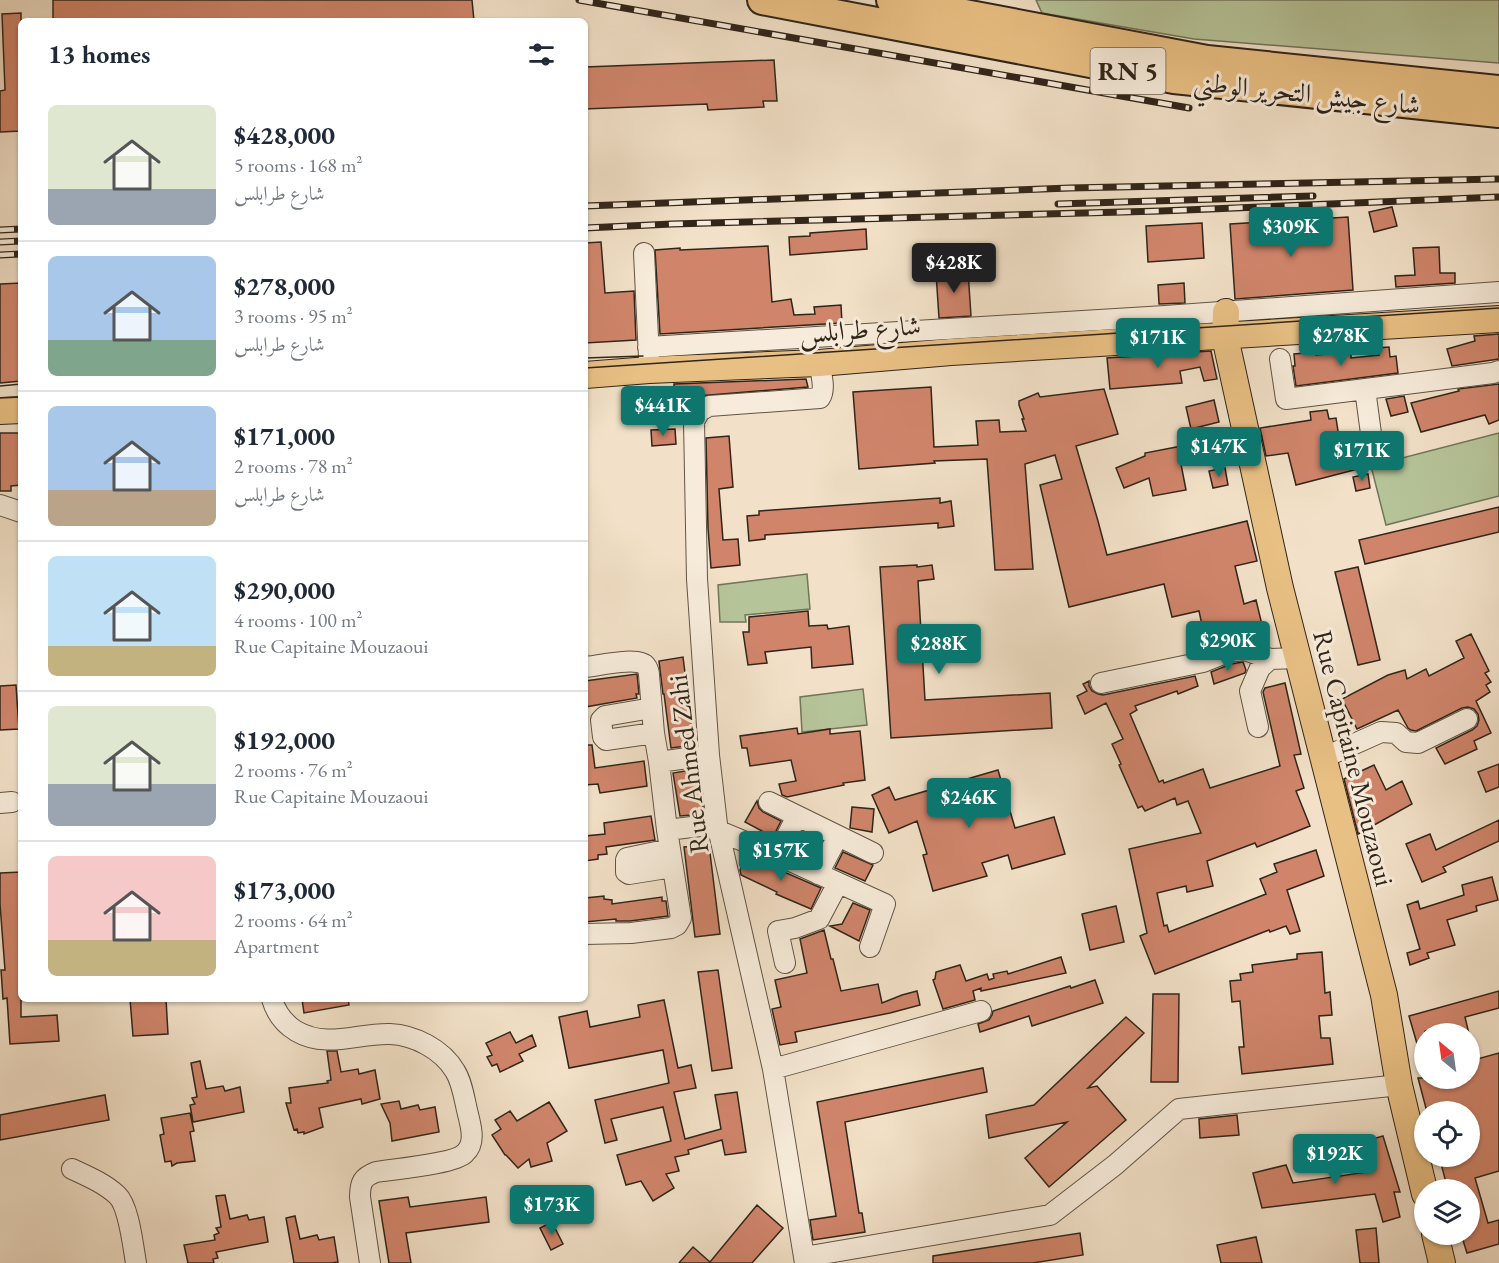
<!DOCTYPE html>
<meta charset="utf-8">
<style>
body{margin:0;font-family:"EB Garamond",Amiri,serif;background:#f6f6f7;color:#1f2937;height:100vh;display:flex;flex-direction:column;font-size:22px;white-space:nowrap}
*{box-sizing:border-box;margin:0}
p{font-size:20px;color:#747a83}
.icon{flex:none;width:33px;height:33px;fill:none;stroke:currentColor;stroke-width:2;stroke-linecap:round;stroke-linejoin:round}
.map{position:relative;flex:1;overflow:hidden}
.panel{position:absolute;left:18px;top:18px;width:570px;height:984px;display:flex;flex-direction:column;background:#fff;border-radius:9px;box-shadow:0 2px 4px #0004}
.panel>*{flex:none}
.needle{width:39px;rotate:331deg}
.tools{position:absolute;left:1414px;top:1023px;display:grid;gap:12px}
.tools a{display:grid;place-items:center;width:66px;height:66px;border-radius:50%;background:#fff;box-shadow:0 2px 4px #0004;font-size:30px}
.price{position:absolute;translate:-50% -51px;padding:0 14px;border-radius:6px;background:#0f766e;color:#fff;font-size:20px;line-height:39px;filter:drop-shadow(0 2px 3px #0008)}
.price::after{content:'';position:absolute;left:50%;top:36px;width:18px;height:14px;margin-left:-9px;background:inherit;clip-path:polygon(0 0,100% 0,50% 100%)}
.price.active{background:#222;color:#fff}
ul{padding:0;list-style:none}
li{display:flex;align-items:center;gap:18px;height:150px;padding:0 30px}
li+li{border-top:2px solid #e0e1e3}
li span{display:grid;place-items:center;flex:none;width:168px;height:120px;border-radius:9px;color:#555}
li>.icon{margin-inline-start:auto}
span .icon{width:72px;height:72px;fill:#fffc;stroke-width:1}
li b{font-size:26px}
h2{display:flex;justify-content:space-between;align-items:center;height:72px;padding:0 30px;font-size:26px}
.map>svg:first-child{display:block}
.green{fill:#b6c499;stroke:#73745a;stroke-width:1.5}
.building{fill:#d0856b;stroke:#30251a;stroke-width:1.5}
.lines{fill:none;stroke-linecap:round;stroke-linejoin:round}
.minor-casing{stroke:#605446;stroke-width:22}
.major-casing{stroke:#30251a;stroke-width:28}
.highway-casing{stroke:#30251a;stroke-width:32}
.minor{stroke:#f7ecdb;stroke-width:20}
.major{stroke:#e9c084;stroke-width:26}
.highway{stroke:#e9c084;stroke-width:28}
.tram{stroke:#30251a;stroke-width:1.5}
.rail-casing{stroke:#30251a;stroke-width:7}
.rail{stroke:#f7ecdb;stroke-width:4.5;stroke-dasharray:14;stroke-linecap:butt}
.labels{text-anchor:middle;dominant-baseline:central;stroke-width:6;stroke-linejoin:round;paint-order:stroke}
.shield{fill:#f7ecdb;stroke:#6c6154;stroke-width:1.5}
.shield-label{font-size:26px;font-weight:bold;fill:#30251a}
.street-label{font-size:27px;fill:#30251a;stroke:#f7ecdb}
</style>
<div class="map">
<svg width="1499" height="1263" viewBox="0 0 1499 1263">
<rect width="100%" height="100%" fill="#f2e1c8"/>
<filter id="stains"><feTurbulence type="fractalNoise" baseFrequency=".00333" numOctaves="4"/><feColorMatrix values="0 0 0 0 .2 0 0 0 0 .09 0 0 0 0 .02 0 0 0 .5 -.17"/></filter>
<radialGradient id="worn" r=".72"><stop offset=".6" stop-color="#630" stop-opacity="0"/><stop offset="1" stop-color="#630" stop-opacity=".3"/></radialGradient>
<path class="green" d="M1036,0h463v63l-305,-24 -152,-26z
M1499,433v63l-113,29 -15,-59z
M807,574l3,35 -65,6 1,7h-26l-2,-37z
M863,689l4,36 -65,7 -2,-35z"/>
<path class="building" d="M53,0h419l2,21h-421z
M21,13v118l-21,1v-41l5,-1 -3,-76z
M774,60l3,41h-14l1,6 -56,3 -1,-6 -122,5v-42z
M1392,207l5,19 -23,6 -5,-20z
M1348,217l5,73 -118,9 -5,-75z
M1202,223l2,35 -56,4 -2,-36z
M866,229l1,20 -77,6 -1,-18 21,-1v-3z
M601,242l4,51 29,-2 2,49 -51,3v-100z
M768,246l4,56 19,-3 3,16 21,-1 -1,-7 27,-2 1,18 -182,11 -5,-84 25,-2v2z
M1439,247l1,26h15v10l-59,4 -1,-11 20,-1 -2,-27z
M968,271l3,45 -32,2 -3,-45z
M21,283v98l-21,2v-99z
M1184,283l1,20 -26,1 -1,-19z
M1499,334v25l-47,7 -5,-17 28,-8 -1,-5z
M1389,347l1,10 6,-1 2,17 -102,13 -3,-20h2l-1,-12 22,-2v3l35,-3v6l28,-3 -1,-7z
M1211,351l6,28 -13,2 -4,-14 -20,4 2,12 -72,6 -3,-31z
M806,379l2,8 -146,12v3l-15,2 -2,-13 29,-4v-3z
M1499,384v36l-10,4 -4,-9 -64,17 -10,-29 48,-12 -1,-2z
M931,387l3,60 44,-2 -2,-24 23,-1 1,12 26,-1 -4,-12h2l-5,-14v-4l19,-8 2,4 64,-8 14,45 -42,12 22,75 9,34 140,-34 10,40 -22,5 9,38 12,-4 7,29 -29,8 1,2 -11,2 -17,7 -8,-37 -27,6 -8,-33 -95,23 -29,-122 22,-6 -7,-24 -30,9 8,105 -38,1 -8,-111 -53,2 1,2 -76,6 -6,-77z
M1404,396l4,16 -17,4 -5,-17z
M1214,400l5,22 -28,7 -5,-22z
M1327,410l2,9 7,-1 5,33 12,-3 5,21 -62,16 -8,-32 -22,3 -6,-28 51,-8 -1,-8z
M675,429l1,15 -24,2 -1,-16z
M0,433h21v52l-10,1v5h-11z
M729,436l4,51 -14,2 4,51 15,-1 2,26 -29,3 -3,-40 -2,-90z
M1187,445l2,12 -9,2 6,31 -33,6 -4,-18 -25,10 -8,-20 29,-12v-3z
M1225,468l3,17 -15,3 -4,-17z
M1368,474l2,14 -14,3 -3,-14z
M940,498v5l11,-2 3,25 -16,2v-5l-173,12v4l-16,2 -2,-25 12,-1v-4z
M1499,507v25l-134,32 -6,-24z
M917,565v2l15,-2 2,14 -16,2 7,119 125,-7 2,35 -161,10 -11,-171z
M1358,567l22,93 -22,5 -23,-93z
M808,611l1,15 18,-1 1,4 21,-3 4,38 -41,4 -1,-21 -46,5 2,11 -19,2 -5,-33h6v-15z
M1471,634l18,37 -4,2 6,9 -5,3 4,7 -14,9 15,32 -17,8 3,8 -32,15 -9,-16 36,-18 5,-4 2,-6 -1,-6 -4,-5 -6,-2 -6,1 -46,23 -5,-1 -3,-2 -10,-18 -41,19 -15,-30 46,-24 17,-5 2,9 19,-10 3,7 35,-18 -8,-17z
M683,657l11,88 -23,3 -7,-54h-1l-4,-33z
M1243,662l3,8 -1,3 -31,11 -3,-12 20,-8z
M637,674l2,20h-3l1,4 -52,9v-26z
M1195,676l3,10 -20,8 -1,-3 -42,15 2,4 -7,4 29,68 4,-2 1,3 39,-14 7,19 70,-22 -17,-74 2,-4 20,-5 16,71 -7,1 10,33 -8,3 14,35 -53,21 -2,-4 -48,18 6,25 -26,6 -1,-6 -29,7 7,33 3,-1 2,7 97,-38 -6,-15 17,-7 -3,-8 42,-14 8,26 -37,14 13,41 -10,3 -4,-8 -16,6 -1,-2 -114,44 -15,-38 7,-3 -18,-84 72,-16 -13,-32 -11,4 -2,-7 -30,13 -3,-5 -4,2 -19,-43 2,-1 -9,-20 11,-5 -17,-36 -21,11 -8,-18 10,-5 -4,-7 6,-3v5l3,5 6,3 5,1z
M16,685l3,44 -19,1v-44z
M797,728l1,6 32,-5v5l30,-3 5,49 -22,3 1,2 -57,12 -5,-2 -3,-11 17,-3 -5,-21 -41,6 -3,-18h-5l-2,-12z
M585,745h7l3,23 49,-7 3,25 -47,7 -2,-9 -13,1z
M1499,764v23l-13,5 -8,-20z
M1374,765l12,25 16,-9 10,23 -54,30 -14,-55z
M697,769l1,1 6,44 -24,2 -7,-43z
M998,770l17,58 39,-11 11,37 -53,15 -4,-14 -26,8 5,13 -54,15 -10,-36 4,-1 -10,-33 -28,12 -17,-38 17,-8 6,13z
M757,801l2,7 4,4 18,9 -8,16 -28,-15z
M852,807l22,2 -2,23 -22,-4z
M651,816l4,24 -49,7 1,7 -9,1v4l-13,2v-25l20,-2 -1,-11z
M1499,820v21l-56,26 3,5 -24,10 -16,-38 24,-10 6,16z
M802,832l20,9 -9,16 -19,-10z
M709,845l11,89 -25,3 -11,-90z
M843,852l30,13 -8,16 -30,-13z
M747,856l74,32 -10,21 -35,-15 1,-2 -36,-17 -1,-5z
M21,872v145l36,-2 2,26 -49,3 -3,-46 -4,1 -2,-29h4l-5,-66v-31z
M1492,877l6,23 -22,6 1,5 -30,9 8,25 -28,8 2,5 -19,7 -3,-12 13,-4 -13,-44 11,-4 2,8 44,-14 -2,-10z
M604,896v3l8,1v4l50,-7v4h4l2,15 -38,5h-14v-2l-31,3v-24z
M853,903l17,7 -11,31 -29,-15 12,-2z
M1116,906l8,36 -34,8 -8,-36z
M824,930l7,29h2l8,32 37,-7 4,19 20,-8 15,-4 3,14 -30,8 -95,19 2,10 -17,3 -8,-36 9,-2 -6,-27 32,-7 -7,-34z
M1322,952l3,41 5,-1 2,23 -13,1 2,22h9l3,26 -91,10 -3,-27h5l-4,-46 -8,1 -2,-21 11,-1 -1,-6 13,-2 -1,-7 45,-6v-5z
M1061,957l5,16 -85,18v-3l-8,3 2,9 -32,9 -10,-29 2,-1 1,-7 24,-7 6,16 21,-7 2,6 5,-2 -1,-4 14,-3 1,3z
M718,970l14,98 -20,3 -14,-99z
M1095,980l8,23 -71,23 -3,-10 -49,16 -2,-8 11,-4 3,-5 1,-4 77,-25 1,2z
M1499,991v17l-34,9 4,17h-18l-2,-9 -24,6v30h-3l-13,-45z
M1153,994h26l-1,88h-27z
M130,999h36l2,35 -35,2z
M302,999h46l1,6 -45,8z
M664,1000l14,68 13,-3 5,23 -22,4 11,47 36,-10 -6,-34 22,-3 9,60 -21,3 -3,-15 -34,10 1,4 -14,3 4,14 -13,3 8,14 -21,13 -12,-20 -15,4 -9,-30 54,-14 -8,-34 -52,12 6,21 -12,3 -10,-43 74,-17 -6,-33 -94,18 -10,-51 28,-6 3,16 50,-10 -2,-12z
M1126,1017l18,16 -56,55 9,-2 29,34 -77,67 -24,-29 42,-36 -78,16 -3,-23 48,-10z
M510,1032l6,11 16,-8 4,11 -17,8 4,7 -23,11 -3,-8 -5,2 -5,-9 5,-2 -6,-12z
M327,1051h10l4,21 17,-3 1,5 16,-4 5,29 -18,5 -1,-5 -42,9 4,19 -19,7v-2l-6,1 -1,-4 -3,1 -8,-27h5l-2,-15 39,-5 -1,-2 4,-1z
M1499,1053v118l-24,7 13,45 11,-3v24l-32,9 -6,-19h9v-44h-22l-9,-34h31v-44h-43l-9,-34h52v-17z
M200,1061l6,28 17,-3 2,5 15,-4 4,25 -51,10 -3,-17 5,-1 -3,-6 5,-1 -6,-34z
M983,1068l4,24 -142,30 14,91h3l3,19 -52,8 -3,-20 26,-4 -19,-114z
M105,1095l4,25 -109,20v-25z
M399,1101l2,8 17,-4 2,5 15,-3 4,25 -47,9 -2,-18 -9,-19z
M549,1102l18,29 -20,12 5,18 -21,6 -2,-8 -11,9 -12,-13h-1l-13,-20 9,-6 -6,-9 15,-9 7,10z
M190,1113l4,18 -4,1 5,29 -18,2 -5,3 -1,-5 -6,1 -5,-27 4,-1 -3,-16z
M1237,1115l2,20 -39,3 -1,-19z
M1383,1136l17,56h-6l6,25 -17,5 -8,-28 -113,14 -9,-35 33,-8 7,18 81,-12 -8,-30z
M225,1195l5,24 17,-4 2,5 15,-3 4,25 -52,10 2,6 -5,1 1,4h-26l-4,-18 31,-5 -1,-5 5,-2 -3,-5 5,-1 -5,-31z
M408,1197l2,10 76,-10 3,25 -83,11 5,30h-22l-10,-62z
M757,1205l26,23 -31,35h-73l14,-16 17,15z
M295,1216l5,23 17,-4 2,5 15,-3 4,25 -7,1h-37l-8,-45z
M552,1222l11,22 -12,6 -11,-22z
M1376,1228l3,35h-19l-4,-33z
M1080,1233l3,22 -50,8h-100v-7z
M1256,1237l6,26h-41l-4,-18z"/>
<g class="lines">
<g class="minor-casing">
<path id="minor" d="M644,253l5,105
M648,347l517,-31 334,-24
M1280,359l6,40 207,-26 6,-2
M1365,389l7,52
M0,505l21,7
M585,667c12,-1 54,-11 61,-1 2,2 3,7 3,9l5,58 5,29 50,-7
M1101,683l102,-21 25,-10 17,-2 25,9 28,-1
M652,708l-47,8 -4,4 2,17 3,3 48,-7
M1258,727l-8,-36 10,-23 10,-9
M1323,758l58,-26 15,1 10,9 12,1 49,-24
M659,762l8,68
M769,802l104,51
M0,803l12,-1
M719,831l58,24 108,49 -15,43
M670,849l-43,9 -1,2v12l3,2 44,-7
M777,855l20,-39
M818,874l20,-38
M585,934l46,-1 40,-5 6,-3 4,-7 -14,-88 50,-6
M785,963l-7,-32 17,-3 24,-9 19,-36
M272,999c4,14 11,24 24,32 31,18 61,2 94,3 24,1 52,15 65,37 7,11 9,26 12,39 3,14 10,32 -2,43 -10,11 -71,16 -89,19 -13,5 -16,10 -16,25l10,66
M773,1069l208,-58
M72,1169c15,7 32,14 45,26 12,11 16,51 19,68
M804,1257l246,-42 65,-50 64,-56 220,-24
M805,1263l-32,-194 -56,-245 -8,-69 -12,-176 -3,-158 6,-10 9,-5 111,-8c6,-9 1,-25 -1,-35"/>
</g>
<g class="major-casing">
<path id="major" d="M1226,312l-1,25 55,251 104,407 15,90 26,109
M585,375l64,-5 170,-7 132,-11 548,-33
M0,411l21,-1
M1435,1234l7,29"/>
</g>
<g class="highway-casing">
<path id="highway" d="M762,0l412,79 325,34
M891,0l316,60 292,30"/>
</g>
<use href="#minor" class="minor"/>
<use href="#major" class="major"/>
<use href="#highway" class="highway"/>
<path class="tram" d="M585,358l58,-2
M585,368l914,-60
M0,386l21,-2
M0,398l21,-1"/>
<g class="rail-casing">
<path id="rail" d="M579,0l610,108
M1058,204l255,-8
M585,206l485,-18 429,-9
M585,228l87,-4 489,-13 338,-14
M0,230l21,-1
M0,242l21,-1
M0,255l21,-1"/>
</g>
<use href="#rail" class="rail"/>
</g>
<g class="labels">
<rect class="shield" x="1090.5" y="48" width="75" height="46" rx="4.5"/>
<g class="shield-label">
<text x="1128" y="71">RN 5</text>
</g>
<g class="street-label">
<text transform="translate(1307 93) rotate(6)">شارع جيش التحرير الوطني</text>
<text transform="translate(860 329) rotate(-4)">شارع طرابلس</text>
<text transform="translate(1354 758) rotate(76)">Rue Capitaine Mouzaoui</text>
<text transform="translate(688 764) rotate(-97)">Rue Ahmed Zahi</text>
</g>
</g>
<rect width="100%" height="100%" filter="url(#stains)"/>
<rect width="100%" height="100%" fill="url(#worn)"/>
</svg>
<div class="tools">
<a><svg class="needle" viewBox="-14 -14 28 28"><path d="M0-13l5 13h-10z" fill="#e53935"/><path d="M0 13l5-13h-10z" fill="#747a83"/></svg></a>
<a><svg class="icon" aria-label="locate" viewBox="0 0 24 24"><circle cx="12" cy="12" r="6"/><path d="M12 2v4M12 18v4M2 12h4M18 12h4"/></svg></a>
<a><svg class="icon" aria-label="layers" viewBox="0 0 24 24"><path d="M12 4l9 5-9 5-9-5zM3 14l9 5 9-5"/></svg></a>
</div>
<b class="price" style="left:1291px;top:258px">$309K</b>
<b class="price active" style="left:954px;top:294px">$428K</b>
<b class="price" style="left:1341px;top:367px">$278K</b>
<b class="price" style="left:1158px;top:369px">$171K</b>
<b class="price" style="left:663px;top:437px">$441K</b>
<b class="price" style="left:1219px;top:478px">$147K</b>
<b class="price" style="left:1362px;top:482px">$171K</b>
<b class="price" style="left:1228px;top:672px">$290K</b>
<b class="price" style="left:939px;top:675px">$288K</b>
<b class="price" style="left:969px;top:829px">$246K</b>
<b class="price" style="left:781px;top:882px">$157K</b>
<b class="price" style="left:1335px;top:1185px">$192K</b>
<b class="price" style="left:552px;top:1236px">$173K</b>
<section class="panel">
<h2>13 homes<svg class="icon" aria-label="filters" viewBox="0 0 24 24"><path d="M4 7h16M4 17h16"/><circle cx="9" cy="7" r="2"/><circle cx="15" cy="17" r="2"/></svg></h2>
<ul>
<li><span style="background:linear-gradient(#dfe7d0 70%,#9aa5b1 0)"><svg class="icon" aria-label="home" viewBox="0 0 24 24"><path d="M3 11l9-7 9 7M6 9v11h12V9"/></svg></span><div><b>$428,000</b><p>5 rooms · 168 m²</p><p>شارع طرابلس</p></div></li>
<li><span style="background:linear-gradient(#a9c7e8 70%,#7fa58c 0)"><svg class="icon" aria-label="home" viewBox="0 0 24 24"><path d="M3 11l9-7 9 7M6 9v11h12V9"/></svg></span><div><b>$278,000</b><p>3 rooms · 95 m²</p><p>شارع طرابلس</p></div></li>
<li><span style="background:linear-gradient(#a9c7e8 70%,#b9a48a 0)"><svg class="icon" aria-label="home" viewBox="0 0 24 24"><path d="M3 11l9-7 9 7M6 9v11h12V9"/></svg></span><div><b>$171,000</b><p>2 rooms · 78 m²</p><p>شارع طرابلس</p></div></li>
<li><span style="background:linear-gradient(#bfe0f5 75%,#c2b280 0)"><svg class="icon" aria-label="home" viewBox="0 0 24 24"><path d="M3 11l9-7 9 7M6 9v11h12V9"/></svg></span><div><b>$290,000</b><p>4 rooms · 100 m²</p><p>Rue Capitaine Mouzaoui</p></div></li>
<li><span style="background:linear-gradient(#dfe7d0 65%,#9aa5b1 0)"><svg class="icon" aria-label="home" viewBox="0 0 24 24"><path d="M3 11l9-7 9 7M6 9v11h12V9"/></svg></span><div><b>$192,000</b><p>2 rooms · 76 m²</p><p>Rue Capitaine Mouzaoui</p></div></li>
<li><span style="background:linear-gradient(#f6c9c9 70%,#c2b280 0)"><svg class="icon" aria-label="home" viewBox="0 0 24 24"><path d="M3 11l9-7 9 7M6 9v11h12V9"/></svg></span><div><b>$173,000</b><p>2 rooms · 64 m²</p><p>Apartment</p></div></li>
</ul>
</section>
</div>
